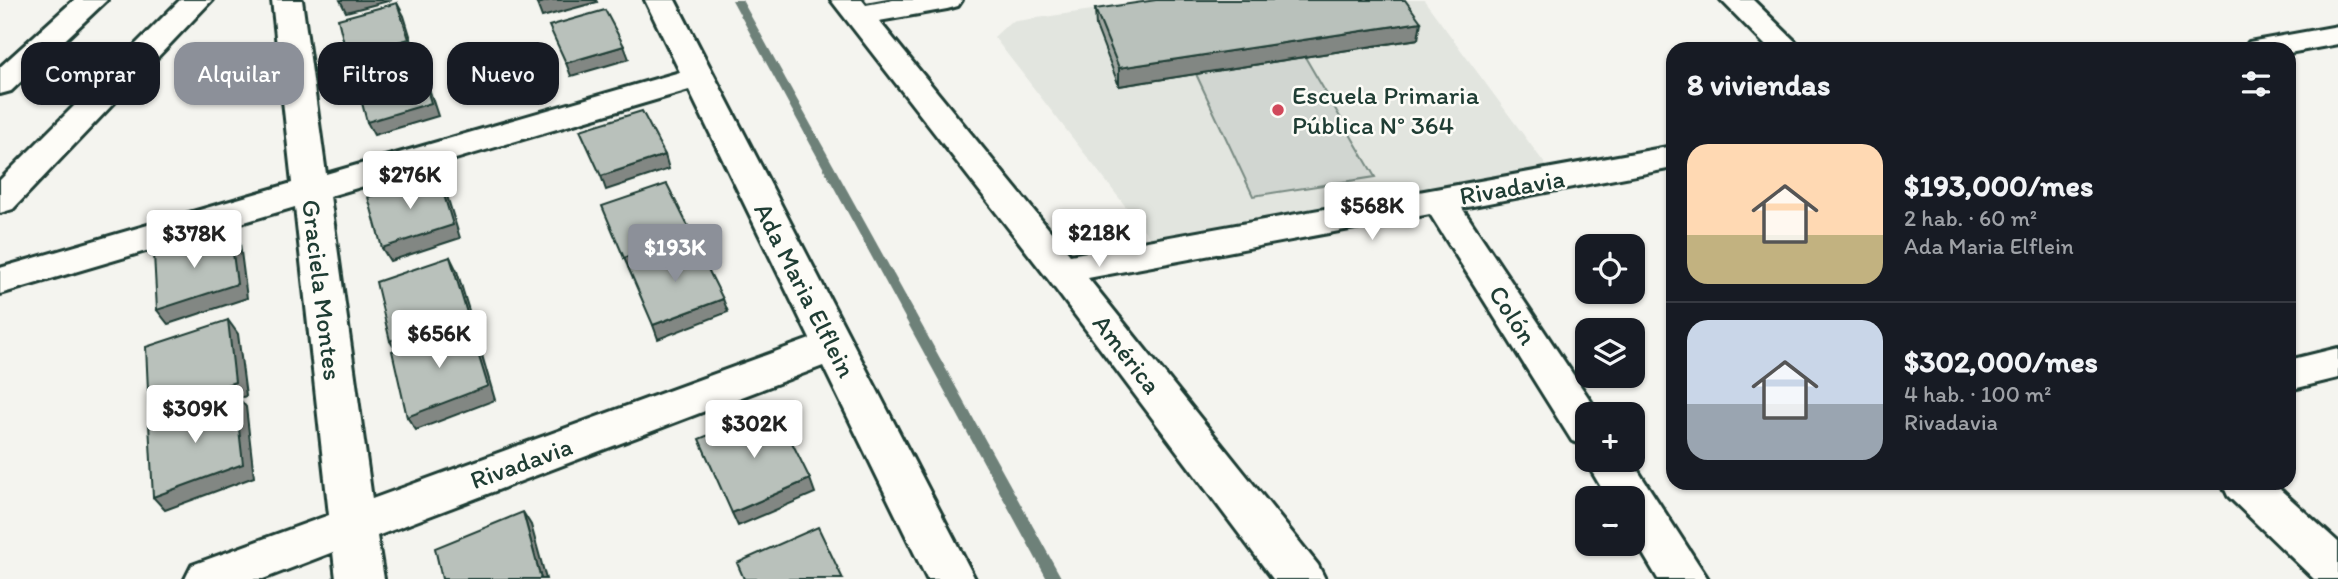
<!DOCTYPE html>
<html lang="es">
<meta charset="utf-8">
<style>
body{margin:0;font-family:Itim,sans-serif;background:#20242c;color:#f1f3f6;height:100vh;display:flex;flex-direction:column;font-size:26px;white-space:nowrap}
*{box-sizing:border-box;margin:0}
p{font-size:23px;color:#9ea1a6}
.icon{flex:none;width:38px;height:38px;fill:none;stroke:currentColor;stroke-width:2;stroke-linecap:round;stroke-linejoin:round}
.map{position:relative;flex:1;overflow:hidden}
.sheet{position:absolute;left:1666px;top:42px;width:630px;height:448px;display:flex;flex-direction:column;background:#171b24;border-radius:21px;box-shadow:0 2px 5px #0004}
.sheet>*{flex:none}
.hud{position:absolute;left:21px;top:42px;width:665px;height:63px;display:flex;gap:14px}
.buttons{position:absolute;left:1575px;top:234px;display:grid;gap:14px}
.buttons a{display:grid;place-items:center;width:70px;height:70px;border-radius:14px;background:#171b24;box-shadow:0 2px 5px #0004;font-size:35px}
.price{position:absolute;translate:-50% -60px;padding:0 16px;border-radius:7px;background:#fff;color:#222;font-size:23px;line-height:46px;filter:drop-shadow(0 2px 4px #0008)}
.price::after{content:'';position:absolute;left:50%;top:42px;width:21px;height:16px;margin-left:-10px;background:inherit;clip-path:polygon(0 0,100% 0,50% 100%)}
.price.selected{background:#8c9099;color:#fff}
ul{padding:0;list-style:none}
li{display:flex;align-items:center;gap:21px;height:175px;padding:0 21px}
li+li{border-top:2px solid #363941}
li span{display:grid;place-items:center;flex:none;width:196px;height:140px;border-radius:21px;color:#555}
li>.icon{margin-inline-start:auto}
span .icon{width:84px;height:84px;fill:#fffc;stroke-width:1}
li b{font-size:30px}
h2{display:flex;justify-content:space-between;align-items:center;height:84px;padding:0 21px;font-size:30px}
.tag{padding:0 24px;border-radius:21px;background:#171b24;box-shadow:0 2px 5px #0004;font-size:24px;line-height:63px}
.tag.selected{background:#8c9099;color:#fff}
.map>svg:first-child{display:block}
.built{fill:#e2e5df}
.green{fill:#d1d6d1;stroke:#788a82;stroke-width:2}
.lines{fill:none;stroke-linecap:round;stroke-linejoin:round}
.stream{fill:#6e8179;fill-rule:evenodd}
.minor-casing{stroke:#1f3d34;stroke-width:6}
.primary-casing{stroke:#1f3d34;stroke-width:6}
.minor{fill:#fdfcf7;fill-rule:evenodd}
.primary{fill:#fdfcf7;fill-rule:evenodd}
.wall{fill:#9fa6a1;stroke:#1f3d34;stroke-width:2}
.shaded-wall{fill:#828783;stroke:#1f3d34;stroke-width:2}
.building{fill:#b9c1bb;stroke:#1f3d34;stroke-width:2}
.poi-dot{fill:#d1495b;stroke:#fdfcf7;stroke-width:2.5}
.labels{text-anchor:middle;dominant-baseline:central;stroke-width:5;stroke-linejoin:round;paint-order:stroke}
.poi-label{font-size:26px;fill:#1f3d34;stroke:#fdfcf7;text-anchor:start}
.street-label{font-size:26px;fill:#1f3d34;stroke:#fdfcf7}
</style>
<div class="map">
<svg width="2338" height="579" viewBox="0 0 2338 579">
<rect width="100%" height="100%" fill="#f4f4ef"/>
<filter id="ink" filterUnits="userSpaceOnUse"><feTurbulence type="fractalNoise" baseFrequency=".0143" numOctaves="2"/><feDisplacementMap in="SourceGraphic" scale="14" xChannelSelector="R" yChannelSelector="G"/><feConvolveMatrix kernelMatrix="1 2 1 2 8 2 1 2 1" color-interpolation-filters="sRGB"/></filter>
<g filter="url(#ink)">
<path class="built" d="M1160,0h264l135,183 -405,60 -160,-206 16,-15z"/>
<path class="green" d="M1305,57l70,120 -122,19 -57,-122z"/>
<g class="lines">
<path class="stream" d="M732,0h10l320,579h-15z"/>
<g class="minor-casing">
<path id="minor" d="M180,0h32l-199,209 -13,4v-33z
M272,0h30l24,174 354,-102 -35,-72h30l300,579h-48l-104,-213 -446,170 7,43h-48l-3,-27 -70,27h-78l7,-14 137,-50 -34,-308 -295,87v-26l292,-85zM689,90l121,249 -438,160 -42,-303z
M831,0h31l4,5 27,-5h69l-4,6 -11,3 -68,12 191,234 603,-109v22l-211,40 138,207h-13v31l-15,-5 -142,-227 -342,64 230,287 7,14h-52l-225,-300z
M1721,0h32l50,49h-34z
M2338,26v18l-49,9v-4h-45l5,-7z
M2338,348v30l-49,12v-30z
M1587,456v4h44l77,119h-50l-25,-42v-38h-25l-23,-39z
M2222,483h51l65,59v37h-24l-86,-83z"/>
</g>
<g class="primary-casing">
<path id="primary" d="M74,0h33l-96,91 -11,3v-27z"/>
</g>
<use href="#minor" class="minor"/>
<use href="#primary" class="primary"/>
</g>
<path class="wall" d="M1095,9l323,30 -299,47 -23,-60z"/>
<path class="shaded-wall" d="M340,0h52l-46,12z
M550,0h46l1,2 -55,15 -5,-13z
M397,3l7,13 11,36 -61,17 -7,-13z
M1421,22l-3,17 -299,47v-18z
M624,46l5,13 -58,17 -5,-13z
M419,62l6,14 13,40 -64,19 -7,-13z
M665,155l4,14 -63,21 -5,-14z
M438,175l7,14 15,49 -70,23 -8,-13z
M230,230l10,14 7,54 -79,26 -11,-14z
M692,234l5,14 -67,23 -6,-13z
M450,257l7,14 17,56 -3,1 6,10 18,62 -79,30 -9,-13 -9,-63 -8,-13z
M723,299l5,13 -70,27 -5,-14z
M228,320l10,14 8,62 -7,2 7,9 8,70 -89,33 -12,-13 8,-71 -12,-14z
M810,479l5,14 -77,33 -6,-13z
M523,512l8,13 15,54h-5z"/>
<path class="building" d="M535,0h15l-13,4z
M1156,0h249l16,22 -302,46 -24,-59z
M397,3l12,36 -62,17 -9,-37z
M605,10l19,36 -58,17 -17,-37z
M419,62l12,41 -64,19 -11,-42z
M642,111l23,44 -64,21 -21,-46z
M438,175l15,50 -71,23 -14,-51z
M667,184l25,50 -68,24 -22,-52z
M230,230l7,54 -80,26 -3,-56z
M695,243l28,56 -70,26 -25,-58z
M450,257l17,56 -77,28 -14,-59z
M228,320l7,62 -86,30 -3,-65z
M469,324l19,62 -81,31 -15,-66z
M235,394l8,70 -90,33 -4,-73z
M775,408l35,71 -78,34 -33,-74z
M523,512l18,67h-99l-7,-31z
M818,527l25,52h-99l-7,-16z"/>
</g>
<circle class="poi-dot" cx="1278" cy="110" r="7"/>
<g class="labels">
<g class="poi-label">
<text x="1292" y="95">Escuela Primaria<tspan x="1292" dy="30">Pública N° 364</tspan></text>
</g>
<g class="street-label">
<text transform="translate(1512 187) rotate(-10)">Rivadavia</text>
<text transform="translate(322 290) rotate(83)">Graciela Montes</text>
<text transform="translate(805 290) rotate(63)">Ada Maria Elflein</text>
<text transform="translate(1513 315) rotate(57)">Colón</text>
<text transform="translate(1127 354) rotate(52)">América</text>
<text transform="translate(521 463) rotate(-20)">Rivadavia</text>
</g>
</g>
</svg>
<div class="buttons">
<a><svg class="icon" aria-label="locate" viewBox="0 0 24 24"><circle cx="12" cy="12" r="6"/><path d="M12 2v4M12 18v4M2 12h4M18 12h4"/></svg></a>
<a><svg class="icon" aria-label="layers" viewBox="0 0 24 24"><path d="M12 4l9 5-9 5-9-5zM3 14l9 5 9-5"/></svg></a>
<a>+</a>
<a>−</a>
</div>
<b class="price" style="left:410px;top:211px">$276K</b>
<b class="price" style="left:1372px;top:242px">$568K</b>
<b class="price" style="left:1099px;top:269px">$218K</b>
<b class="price" style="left:194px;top:270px">$378K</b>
<b class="price selected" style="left:675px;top:284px">$193K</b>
<b class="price" style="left:439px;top:370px">$656K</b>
<b class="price" style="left:195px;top:445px">$309K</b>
<b class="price" style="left:754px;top:460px">$302K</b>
<div class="hud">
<a class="tag">Comprar</a>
<a class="tag selected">Alquilar</a>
<a class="tag">Filtros</a>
<a class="tag">Nuevo</a>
</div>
<section class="sheet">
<h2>8 viviendas<svg class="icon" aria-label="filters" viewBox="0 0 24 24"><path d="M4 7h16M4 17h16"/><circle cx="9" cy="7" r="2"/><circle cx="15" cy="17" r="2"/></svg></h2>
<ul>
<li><span style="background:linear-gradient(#ffd9b3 65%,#c2b280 0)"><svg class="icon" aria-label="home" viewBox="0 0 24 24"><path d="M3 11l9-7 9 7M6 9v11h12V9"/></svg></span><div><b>$193,000/mes</b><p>2 hab. · 60 m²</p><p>Ada Maria Elflein</p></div></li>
<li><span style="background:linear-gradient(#c9d6e8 60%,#9aa5b1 0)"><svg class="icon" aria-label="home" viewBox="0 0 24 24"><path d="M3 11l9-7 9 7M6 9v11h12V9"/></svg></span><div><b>$302,000/mes</b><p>4 hab. · 100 m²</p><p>Rivadavia</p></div></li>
</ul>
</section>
</div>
